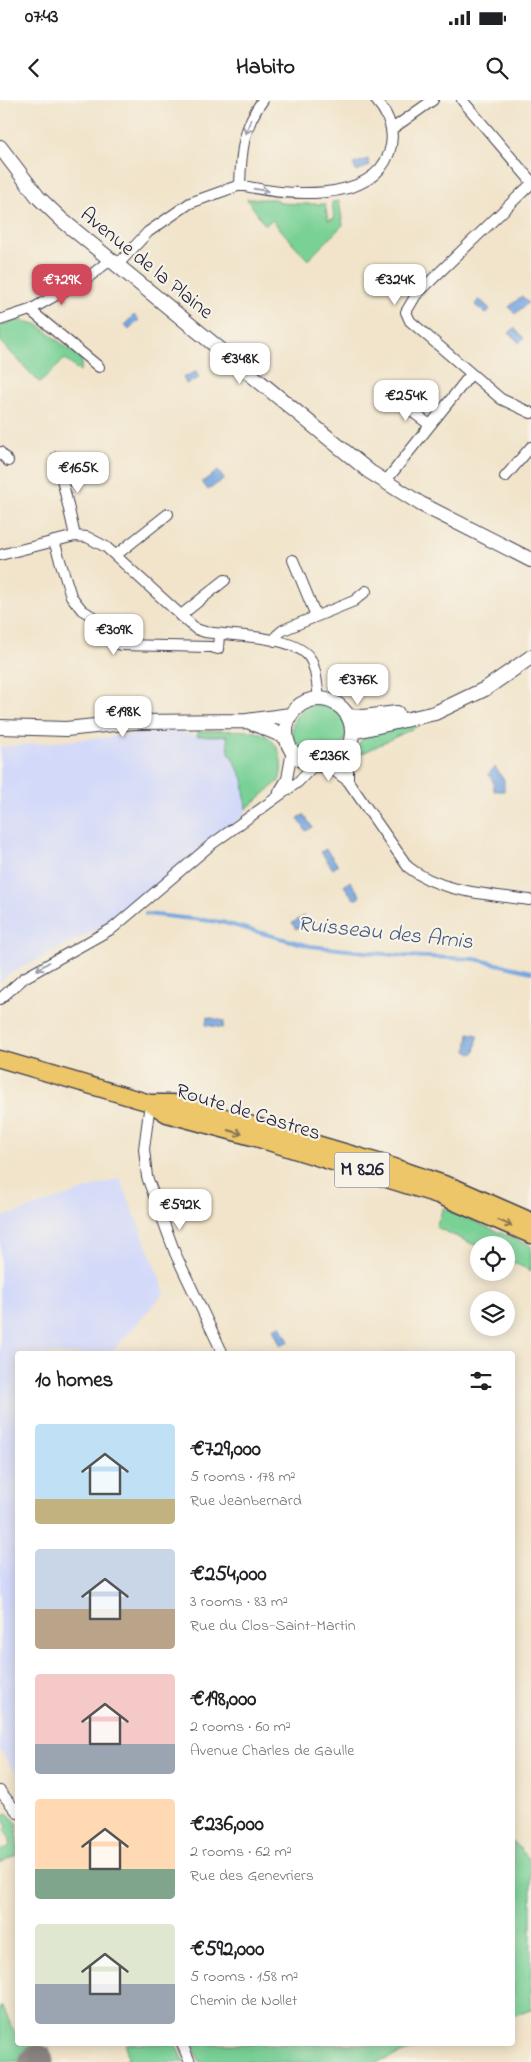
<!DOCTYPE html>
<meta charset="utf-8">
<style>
body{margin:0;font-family:"Indie Flower",sans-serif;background:#f6f6f6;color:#202124;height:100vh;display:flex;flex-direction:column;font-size:19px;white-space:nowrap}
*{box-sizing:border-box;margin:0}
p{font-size:16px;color:#757577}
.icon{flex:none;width:28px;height:28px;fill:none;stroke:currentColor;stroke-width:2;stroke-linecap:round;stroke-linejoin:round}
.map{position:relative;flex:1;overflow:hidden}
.sheet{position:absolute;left:15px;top:1251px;width:500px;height:695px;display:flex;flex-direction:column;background:#fff;border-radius:5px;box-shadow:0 2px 12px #0003}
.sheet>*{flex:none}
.tools{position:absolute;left:470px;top:1136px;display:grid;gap:10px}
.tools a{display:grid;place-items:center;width:45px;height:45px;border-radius:50%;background:#fff;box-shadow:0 2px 12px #0003;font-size:25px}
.price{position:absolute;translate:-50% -42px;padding:0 11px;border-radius:10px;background:#fff;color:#222;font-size:16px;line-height:32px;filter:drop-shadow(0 1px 2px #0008)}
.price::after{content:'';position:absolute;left:50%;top:30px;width:15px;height:11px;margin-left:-8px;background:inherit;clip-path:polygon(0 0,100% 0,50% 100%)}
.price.current{background:#d1495b;color:#fff}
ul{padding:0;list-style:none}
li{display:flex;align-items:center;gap:15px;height:125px;padding:0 20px}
li span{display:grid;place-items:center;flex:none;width:140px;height:100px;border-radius:5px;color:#555}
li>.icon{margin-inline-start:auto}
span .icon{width:60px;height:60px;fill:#fffc;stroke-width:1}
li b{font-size:21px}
h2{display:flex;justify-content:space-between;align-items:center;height:60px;padding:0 20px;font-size:21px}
.status{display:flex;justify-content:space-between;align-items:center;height:35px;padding:0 25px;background:#fff;direction:ltr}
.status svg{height:14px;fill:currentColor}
header{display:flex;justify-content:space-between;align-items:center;height:65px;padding:0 20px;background:#fff;font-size:22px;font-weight:700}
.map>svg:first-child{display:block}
.built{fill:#d3d9f9}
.green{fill:#79d196;stroke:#4e7a68}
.water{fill:#75a6e0;stroke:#4c648e}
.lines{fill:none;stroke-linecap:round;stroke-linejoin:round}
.stream{stroke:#75a6e0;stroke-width:4}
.taxiway{stroke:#8a8382;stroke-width:31}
.minor-casing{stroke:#413f50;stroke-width:12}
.tertiary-casing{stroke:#413f50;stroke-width:16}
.primary-casing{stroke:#413f50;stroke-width:19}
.minor{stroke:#fff;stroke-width:10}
.tertiary{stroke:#fff;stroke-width:14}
.primary{stroke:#ecc669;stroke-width:16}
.oneway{stroke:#9c9ca7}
.oneway2{stroke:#877452}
.labels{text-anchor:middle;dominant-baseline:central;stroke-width:4.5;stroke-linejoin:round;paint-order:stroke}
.shield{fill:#f7f3e8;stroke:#62616f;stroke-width:1}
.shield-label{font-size:20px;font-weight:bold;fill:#22223b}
.street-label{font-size:21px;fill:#22223b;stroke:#f7f3e8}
.water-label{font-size:22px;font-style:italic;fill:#43577d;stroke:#f7f3e8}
</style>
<div class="status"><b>07:43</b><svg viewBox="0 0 49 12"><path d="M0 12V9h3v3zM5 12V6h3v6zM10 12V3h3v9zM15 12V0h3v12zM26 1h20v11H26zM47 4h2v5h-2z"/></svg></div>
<header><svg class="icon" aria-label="back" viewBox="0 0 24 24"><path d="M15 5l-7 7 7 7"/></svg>Habito<svg class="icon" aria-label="search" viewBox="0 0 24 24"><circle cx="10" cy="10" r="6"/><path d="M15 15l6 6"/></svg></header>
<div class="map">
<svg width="531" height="1962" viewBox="0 0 531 1962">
<rect width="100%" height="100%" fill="#f7f3e8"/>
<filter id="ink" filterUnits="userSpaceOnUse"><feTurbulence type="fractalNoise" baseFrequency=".02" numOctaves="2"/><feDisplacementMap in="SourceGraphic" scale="10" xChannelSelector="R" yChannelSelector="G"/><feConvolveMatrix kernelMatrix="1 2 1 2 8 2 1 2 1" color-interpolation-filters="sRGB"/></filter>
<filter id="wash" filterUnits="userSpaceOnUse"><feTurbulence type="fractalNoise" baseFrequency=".0096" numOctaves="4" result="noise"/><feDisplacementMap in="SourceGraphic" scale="20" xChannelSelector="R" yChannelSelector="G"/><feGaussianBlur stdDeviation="1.12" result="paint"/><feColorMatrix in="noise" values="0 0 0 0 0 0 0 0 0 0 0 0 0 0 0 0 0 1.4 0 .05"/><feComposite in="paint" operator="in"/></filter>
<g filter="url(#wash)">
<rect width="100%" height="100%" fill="#f1e4ca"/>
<path class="built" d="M176,631l21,5h30l2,16 14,27 3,34 -111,97 -128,65 -7,8v-236z
M120,1078l45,114 -55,62h-92l-1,421 -17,-25v-532z"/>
<path class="green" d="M247,99h28l6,4 20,1h24l3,16 6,-1 -2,-17 7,-1 4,24 -35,35 -36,-40 -7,5z
M18,220l19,4 43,34 2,5 -2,9 -15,-13 -25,24 -40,-42v-15z
M292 631a27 27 0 1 1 54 0a27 27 0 1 1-54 0Z
M432,619l-69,34 -6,1 2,-11 8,-8z
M198,631c17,1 46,-3 62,2 20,7 25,30 19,48l-33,28 -3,-30 -14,-27 -2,-16h-30z
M443,1108l88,38v25l-25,-12v-14l-27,2 -43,-20z
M7,1713l10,10v32l-17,8v-12l10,-5v-7l-5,-9 2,-3 -5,-10z
M513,1741l18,20v149l-18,6z
M0,1906l3,2 12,25 2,-1 1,12h13l3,7c-9,11 -20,11 -34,11z
M126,1944h49l9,18h-63l7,-3z
M191,1944h240l-55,18h-176z"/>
<path class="water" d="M368,59l2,7 -14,5 -3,-7z
M522,196l6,7 -13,11 -6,-7z
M479,199l11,10 -4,5 -11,-9z
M134,215l5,5 -10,10 -5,-5z
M514,228l10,10 -5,5 -10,-10z
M196,272l3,6 -13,6 -3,-7z
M218,371l6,8 -16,11 -6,-8z
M495,667l9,13v11h-10l-1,-10 -5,-7z
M304,715l8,12 -6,4 -8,-13z
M326,749l12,16 -5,4 -12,-17z
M350,781l10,14 -2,4h-4l-10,-13z
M304,816l4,6 -12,7 -4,-6z
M207,917l17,4 -1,7 -17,-3z
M469,933l9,2 -3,17 -4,2 -4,-3z
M281,1225l8,17 -8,4 -8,-17z"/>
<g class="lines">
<path class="stream" d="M146,814l75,8 89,24 93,10 72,3 56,13"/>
<path class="taxiway" d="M34,1962l4,-2"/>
</g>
</g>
<g filter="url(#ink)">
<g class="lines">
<g class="minor-casing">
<path id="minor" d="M263,0c-20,26 -22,53 -23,85 43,10 131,20 149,-32 7,-20 0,-38 -13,-53
M462,0l69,81
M392,29l41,-29
M531,84l-115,111 -10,17 4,9 91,78 30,14
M30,210l69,57
M0,220l30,-10 60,-34 15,-12 17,-4 26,-28 42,-29 50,-18
M396,300l34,25
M0,352l8,9
M57,357l18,79
M505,377l26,-30
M385,382l86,-108
M54,441l17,55 11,14 18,11 15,22 6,2 90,2 7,2 1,-14
M0,455l75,-19 12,1 19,10 90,82 9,3c26,4 93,3 106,28 6,12 6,26 8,38
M116,455l52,-41
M293,460l23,56
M180,516l45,-36
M275,541l2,-6 6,-5 71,-29 12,-10
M325,664l23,17 60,86c33,26 81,27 121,33
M348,681v-34
M279,692l8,-13 5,-28
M0,899l24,-21 89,-50 99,-84 86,-62 17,-18
M150,1003l-6,46 3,28 28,76 48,101
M0,1691l18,22
M182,1944l8,18"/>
</g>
<g class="tertiary-casing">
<path id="tertiary" d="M0,47l38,50 24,23 308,252 51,32 110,56
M286 632a33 33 0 1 1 66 0a33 33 0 1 1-66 0Z
M348,616l15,1 34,-4
M250,622l36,15
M0,627l66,2 68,-7 113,-1 43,-6
M352,632l83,-19 50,-24 46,-32"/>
</g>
<g class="primary-casing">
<path id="primary" d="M0,959l150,44h23l18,4 194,57 71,24 75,33
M150,1003l17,11 89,24 182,57 93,40"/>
</g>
<use href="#minor" class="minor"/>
<use href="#tertiary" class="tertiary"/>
<use href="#primary" class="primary"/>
</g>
<defs><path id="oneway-shaft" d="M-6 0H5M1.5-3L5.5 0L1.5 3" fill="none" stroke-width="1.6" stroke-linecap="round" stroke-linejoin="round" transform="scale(1.25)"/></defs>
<g class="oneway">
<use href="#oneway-shaft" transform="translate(248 27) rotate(112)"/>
<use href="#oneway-shaft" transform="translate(261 90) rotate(10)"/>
<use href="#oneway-shaft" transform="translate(43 866) rotate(148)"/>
</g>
<g class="oneway2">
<use href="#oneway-shaft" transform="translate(235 1032) rotate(16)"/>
<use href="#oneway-shaft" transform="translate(505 1123) rotate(24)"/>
</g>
</g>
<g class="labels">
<rect class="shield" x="334.5" y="1052.5" width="55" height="35" rx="4"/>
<g class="shield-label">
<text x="362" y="1070">M 826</text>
</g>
<g class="street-label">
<text transform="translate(146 164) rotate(39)">Avenue de la Plaine</text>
<text transform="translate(248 1013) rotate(17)">Route de Castres</text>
</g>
<g class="water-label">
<text transform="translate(385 834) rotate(6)">Ruisseau des Arnis</text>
</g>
</g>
</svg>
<div class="tools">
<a><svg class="icon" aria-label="locate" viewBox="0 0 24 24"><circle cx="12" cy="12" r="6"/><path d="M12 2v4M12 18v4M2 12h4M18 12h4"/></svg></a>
<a><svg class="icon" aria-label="layers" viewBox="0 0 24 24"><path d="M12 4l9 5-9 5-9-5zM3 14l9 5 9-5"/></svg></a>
</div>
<b class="price current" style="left:62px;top:206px">€729K</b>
<b class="price" style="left:395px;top:206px">€324K</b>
<b class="price" style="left:240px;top:285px">€348K</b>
<b class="price" style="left:406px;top:322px">€254K</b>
<b class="price" style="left:78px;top:394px">€165K</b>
<b class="price" style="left:114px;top:556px">€309K</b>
<b class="price" style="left:358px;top:606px">€376K</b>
<b class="price" style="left:123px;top:638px">€198K</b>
<b class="price" style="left:329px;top:682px">€236K</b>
<b class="price" style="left:180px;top:1131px">€592K</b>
<section class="sheet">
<h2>10 homes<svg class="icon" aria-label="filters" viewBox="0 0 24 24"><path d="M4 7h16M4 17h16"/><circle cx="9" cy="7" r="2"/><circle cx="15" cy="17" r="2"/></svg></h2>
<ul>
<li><span style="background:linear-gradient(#bfe0f5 75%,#c2b280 0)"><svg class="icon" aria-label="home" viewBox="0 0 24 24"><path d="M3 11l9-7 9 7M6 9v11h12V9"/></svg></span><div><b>€729,000</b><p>5 rooms · 178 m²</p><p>Rue Jeanbernard</p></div></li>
<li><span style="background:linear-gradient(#c9d6e8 60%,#b9a48a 0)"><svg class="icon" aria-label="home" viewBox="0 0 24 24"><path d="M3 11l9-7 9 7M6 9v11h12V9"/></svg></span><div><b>€254,000</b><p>3 rooms · 83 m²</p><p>Rue du Clos-Saint-Martin</p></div></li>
<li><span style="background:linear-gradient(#f6c9c9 70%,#9aa5b1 0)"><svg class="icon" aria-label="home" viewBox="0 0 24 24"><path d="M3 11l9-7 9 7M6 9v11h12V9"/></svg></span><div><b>€198,000</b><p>2 rooms · 60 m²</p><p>Avenue Charles de Gaulle</p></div></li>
<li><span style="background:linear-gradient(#ffd9b3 70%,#7fa58c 0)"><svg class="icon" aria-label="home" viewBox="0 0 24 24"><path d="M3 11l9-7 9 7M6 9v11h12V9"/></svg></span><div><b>€236,000</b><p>2 rooms · 62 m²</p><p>Rue des Genevriers</p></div></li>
<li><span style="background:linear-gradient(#dfe7d0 60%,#9aa5b1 0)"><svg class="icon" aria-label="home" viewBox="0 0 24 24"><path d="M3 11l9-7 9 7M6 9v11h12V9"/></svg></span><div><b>€592,000</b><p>5 rooms · 158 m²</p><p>Chemin de Nollet</p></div></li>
</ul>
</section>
</div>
